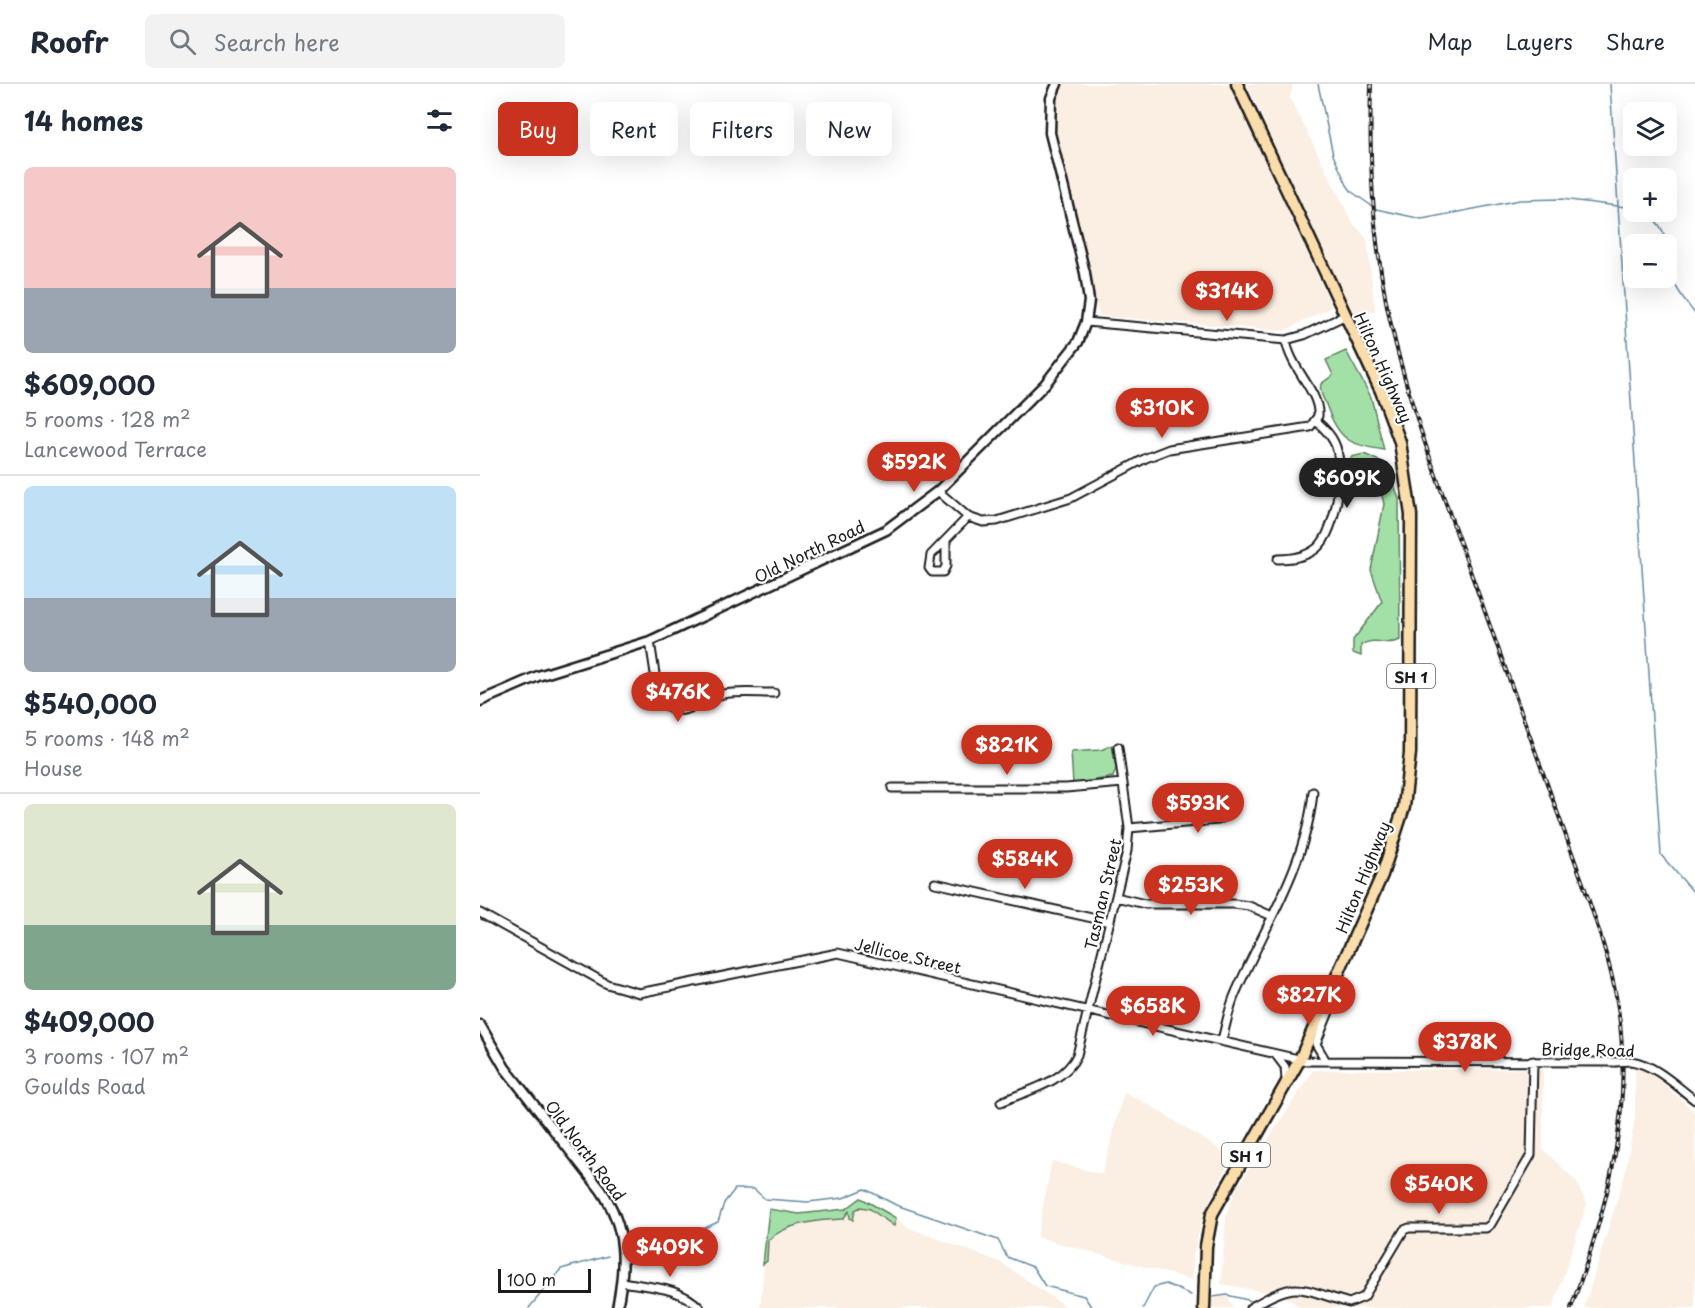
<!DOCTYPE html>
<meta charset="utf-8">
<style>
body{margin:0;font-family:"Playpen Sans",sans-serif;background:#f2f2f3;color:#1f2937;height:100vh;display:flex;flex-direction:column;font-size:22px;white-space:nowrap}
*{box-sizing:border-box;margin:0}
p{font-size:20px;color:#747a83}
.icon{flex:none;width:33px;height:33px;fill:none;stroke:currentColor;stroke-width:2;stroke-linecap:round;stroke-linejoin:round}
.map{position:relative;flex:1;overflow:hidden}
.sheet{display:flex;flex-direction:column;background:#fff;width:480px}
.sheet>*{flex:none}
.top-card{position:absolute;left:18px;top:18px;width:570px;height:54px;display:flex;gap:12px}
.tools{position:absolute;left:1143px;top:18px;display:grid;gap:12px}
.tools a{display:grid;place-items:center;width:54px;height:54px;border-radius:9px;background:#fff;box-shadow:0 6px 24px #0002;font-size:30px}
.scale{position:absolute;left:18px;bottom:15px;width:93px;box-sizing:border-box;padding-left:6px;border:3px solid #1c1c1c;border-top:0;font-size:16px;line-height:21px;white-space:nowrap;color:#1c1c1c;-webkit-text-stroke:4px #fff;paint-order:stroke}
.price{position:absolute;translate:-50% -51px;padding:0 14px;border-radius:21px;background:#c8321e;color:#fff;font-size:20px;line-height:39px;filter:drop-shadow(0 2px 3px #0008)}
.price::after{content:'';position:absolute;left:50%;top:36px;width:18px;height:14px;margin-left:-9px;background:inherit;clip-path:polygon(0 0,100% 0,50% 100%)}
.price.selected{background:#222;color:#fff}
ul{padding:0;list-style:none}
li{display:grid;align-content:center;gap:12px;height:318px;padding:0 24px}
li+li{border-top:2px solid #e0e1e3}
li span{display:grid;place-items:center;height:186px;border-radius:9px;color:#555}
li>.icon{margin-inline-start:auto}
span .icon{width:108px;height:108px;fill:#fffc;stroke-width:1}
li b{font-size:26px}
h2{display:flex;justify-content:space-between;align-items:center;height:72px;padding:0 24px;font-size:26px}
.tag{padding:0 21px;border-radius:9px;background:#fff;box-shadow:0 6px 24px #0002;font-size:21px;line-height:54px}
.tag.selected{background:#c8321e;color:#fff}
header{display:flex;align-items:center;gap:36px;box-sizing:border-box;height:84px;padding:0 30px;background:#fff;border-bottom:2px solid #e0e1e3}
header strong{font-size:28px}
nav{display:flex;gap:33px;margin-inline-start:auto;font-size:21px}
.search{width:420px;height:54px;background:#f2f2f3;display:flex;align-items:center;gap:15px;box-sizing:border-box;padding:0 21px;border-radius:9px;color:#747a83;font-size:22px}
main{display:flex;flex:1;min-height:0}
.map>svg:first-child{display:block}
.built{fill:#fbefe3}
.green{fill:#a3e0a8;stroke:#607e62;stroke-width:1.5}
.lines{fill:none;stroke-linecap:round;stroke-linejoin:round}
.stream{stroke:#668aa0;stroke-width:1.5}
.minor-casing{stroke:#1c1c1c;stroke-width:11}
.tertiary-casing{stroke:#1c1c1c;stroke-width:13}
.trunk-casing{stroke:#1c1c1c;stroke-width:15}
.minor{stroke:#fff;stroke-width:7}
.tertiary{stroke:#fff;stroke-width:8}
.trunk{stroke:#faddab;stroke-width:10}
.rail-casing{stroke:#1c1c1c;stroke-width:4}
.rail{stroke:#fff;stroke-width:1.5;stroke-dasharray:4.5;stroke-linecap:butt}
.minor-bridge-casing{stroke:#1c1c1c;stroke-width:11;stroke-linecap:butt}
.minor-bridge{stroke:#fff;stroke-width:7}
.labels{text-anchor:middle;dominant-baseline:central;stroke-width:4.5;stroke-linejoin:round;paint-order:stroke}
.shield{fill:#fff;stroke:#606060;stroke-width:1.5}
.shield-label{font-size:15px;font-weight:bold;fill:#1c1c1c}
.street-label{font-size:16px;fill:#1c1c1c;stroke:#fff}
</style>
<header>
<strong>Roofr</strong>
<div class="search"><svg class="icon" aria-label="search" viewBox="0 0 24 24"><circle cx="10" cy="10" r="6"/><path d="M15 15l6 6"/></svg>Search here</div>
<nav><a>Map</a><a>Layers</a><a>Share</a></nav>
</header>
<main>
<section class="sheet">
<h2>14 homes<svg class="icon" aria-label="filters" viewBox="0 0 24 24"><path d="M4 7h16M4 17h16"/><circle cx="9" cy="7" r="2"/><circle cx="15" cy="17" r="2"/></svg></h2>
<ul>
<li><span style="background:linear-gradient(#f6c9c9 65%,#9aa5b1 0)"><svg class="icon" aria-label="home" viewBox="0 0 24 24"><path d="M3 11l9-7 9 7M6 9v11h12V9"/></svg></span><div><b>$609,000</b><p>5 rooms · 128 m²</p><p>Lancewood Terrace</p></div></li>
<li><span style="background:linear-gradient(#bfe0f5 60%,#9aa5b1 0)"><svg class="icon" aria-label="home" viewBox="0 0 24 24"><path d="M3 11l9-7 9 7M6 9v11h12V9"/></svg></span><div><b>$540,000</b><p>5 rooms · 148 m²</p><p>House</p></div></li>
<li><span style="background:linear-gradient(#dfe7d0 65%,#7fa58c 0)"><svg class="icon" aria-label="home" viewBox="0 0 24 24"><path d="M3 11l9-7 9 7M6 9v11h12V9"/></svg></span><div><b>$409,000</b><p>3 rooms · 107 m²</p><p>Goulds Road</p></div></li>
</ul>
</section>
<div class="map">
<svg width="1215" height="1224" viewBox="0 0 1215 1224">
<rect width="100%" height="100%" fill="#fff"/>
<filter id="ink" filterUnits="userSpaceOnUse"><feTurbulence type="fractalNoise" baseFrequency=".0167" numOctaves="2"/><feDisplacementMap in="SourceGraphic" scale="12" xChannelSelector="R" yChannelSelector="G"/><feConvolveMatrix kernelMatrix="1 2 1 2 8 2 1 2 1" color-interpolation-filters="sRGB"/></filter>
<g filter="url(#ink)">
<path class="built" d="M583,0h166l103,223 -48,24 -185,-15 -43,-186v-30z
M767,0h46l-3,14 62,124 15,17 8,71 -20,10z
M1155,982l21,11 39,35v196h-111l41,-134 10,-57z
M1063,985v80l33,32 11,23 -34,104h-251l-20,-13 -61,-11 5,-68 10,-27 77,-119z
M644,1008l27,14 81,51 -29,58 -10,42 -1,23 -155,-43 15,-76 50,13z
M381,1114l28,14 18,15 93,35 68,46h-308l9,-99 30,5 47,-5z
M747,1212l7,12h-23l-2,-8z"/>
<path class="green" d="M866,267l25,46 13,53c-34,-5 -45,-10 -57,-43 -3,-9 -8,-14 -6,-23l12,-9 -7,-15z
M884,370l24,11 11,34 1,141c-13,7 -24,-4 -39,5v11l-8,-3v-13l29,-38 -11,-32 13,-66 -5,-20 -32,1 4,-28z
M632,661l4,24 -3,8 -40,7 -2,-32 30,-2z
M381,1114l35,20 -2,8 -24,-17 -9,-2 -6,3 -2,10 -3,-2 -1,-7 -6,8c-25,1 -56,4 -75,21l-1,21 -4,3 6,-55 30,5 47,-5z"/>
<g class="lines">
<path class="stream" d="M838,0l15,71 14,30 5,7 24,17 46,10 98,-19 41,-1 73,9
M1130,0l51,771 34,39
M1162,128c30,13 24,40 30,65 3,12 16,27 23,37
M167,1170l71,-32 6,-19 11,-14h19l11,10 43,3 35,-4 22,-9 31,16 102,35 9,17 26,10 12,19 39,10 8,12
M733,1213l14,-2 29,7
M784,1220l19,4
M49,1224l32,-39 47,-13
M663,1224l11,-21 12,-3 25,11"/>
<g class="minor-casing">
<path id="minor" d="M606,238l200,18 18,-5 40,-19
M458,407l30,26 15,5 14,-1 74,-23 75,-40 23,-9 141,-22 8,-11c2,-25 -28,-47 -32,-76
M466,457v25l-3,6h-11l-3,-4 2,-13 37,-38
M798,475c14,0 28,-2 39,-11 20,-17 29,-83 17,-106 -4,-8 -11,-15 -18,-21
M170,557l9,59c27,24 38,-1 64,-6 16,-3 35,-1 51,-1
M412,704h174l57,-5
M649,744l89,-8 9,-5 5,-20
M455,799l175,39
M636,813l29,7h89l15,2 23,10
M0,829l127,71 32,9 199,-40 469,108 308,1
M742,956c4,-15 7,-33 14,-48 28,-64 71,-129 77,-200
M796,971l9,12 1,13
M846,977l-10,-17 15,-37 2,-15
M1151,977c25,4 45,25 64,39
M521,1018c27,-12 63,-19 76,-47l50,-204 2,-23 -11,-81
M142,1198c27,5 59,5 78,26
M770,1224c47,-29 48,-20 99,-5l15,-6 40,-67 5,-2h77l5,-4 40,-69 2,-94"/>
</g>
<g class="tertiary-casing">
<path id="tertiary" d="M0,617l58,-25 112,-35 236,-111 52,-39 107,-107 33,-42 8,-20 3,-21 -4,-28 -35,-140 1,-35 6,-14
M0,941l25,43 96,122c26,38 25,74 16,118"/>
</g>
<g class="trunk-casing">
<path id="trunk" d="M724,1224l2,-62 6,-32 88,-155 82,-184 22,-68 6,-54 1,-238 -11,-73 -19,-51 -144,-307"/>
</g>
<use href="#minor" class="minor"/>
<use href="#tertiary" class="tertiary"/>
<use href="#trunk" class="trunk"/>
<g class="rail-casing">
<path id="rail" d="M891,0c-2,73 1,145 15,217 18,91 51,177 82,264 39,107 77,214 116,321 12,36 25,72 32,110 20,109 -8,210 -45,312"/>
</g>
<use href="#rail" class="rail"/>
<g class="minor-bridge-casing">
<path id="minor-bridge" d="M1135,978l16,-1"/>
</g>
<use href="#minor-bridge" class="minor-bridge"/>
</g>
</g>
<g class="labels">
<g class="shield">
<rect x="907" y="580" width="48" height="24" rx="4.5"/>
<rect x="742" y="1059" width="48" height="24" rx="4.5"/>
</g>
<g class="shield-label">
<text x="931" y="592">SH 1</text>
<text x="766" y="1071">SH 1</text>
</g>
<g class="street-label">
<text transform="translate(904 283) rotate(66)">Hilton Highway</text>
<text transform="translate(329 467) rotate(-26)">Old North Road</text>
<text transform="translate(882 793) rotate(-68)">Hilton Highway</text>
<text transform="translate(622 810) rotate(-77)">Tasman Street</text>
<text transform="translate(428 871) rotate(13)">Jellicoe Street</text>
<text transform="translate(1108 965) rotate(1)">Bridge Road</text>
<text transform="translate(106 1066) rotate(53)">Old North Road</text>
</g>
</g>
</svg>
<div class="tools">
<a><svg class="icon" aria-label="layers" viewBox="0 0 24 24"><path d="M12 4l9 5-9 5-9-5zM3 14l9 5 9-5"/></svg></a>
<a>+</a>
<a>−</a>
</div>
<div class="scale">100 m</div>
<b class="price" style="left:747px;top:238px">$314K</b>
<b class="price" style="left:682px;top:355px">$310K</b>
<b class="price" style="left:434px;top:409px">$592K</b>
<b class="price selected" style="left:867px;top:425px">$609K</b>
<b class="price" style="left:198px;top:639px">$476K</b>
<b class="price" style="left:527px;top:692px">$821K</b>
<b class="price" style="left:718px;top:750px">$593K</b>
<b class="price" style="left:545px;top:806px">$584K</b>
<b class="price" style="left:711px;top:832px">$253K</b>
<b class="price" style="left:829px;top:942px">$827K</b>
<b class="price" style="left:673px;top:953px">$658K</b>
<b class="price" style="left:985px;top:989px">$378K</b>
<b class="price" style="left:959px;top:1131px">$540K</b>
<b class="price" style="left:190px;top:1194px">$409K</b>
<div class="top-card">
<a class="tag selected">Buy</a>
<a class="tag">Rent</a>
<a class="tag">Filters</a>
<a class="tag">New</a>
</div>
</div>
</main>
